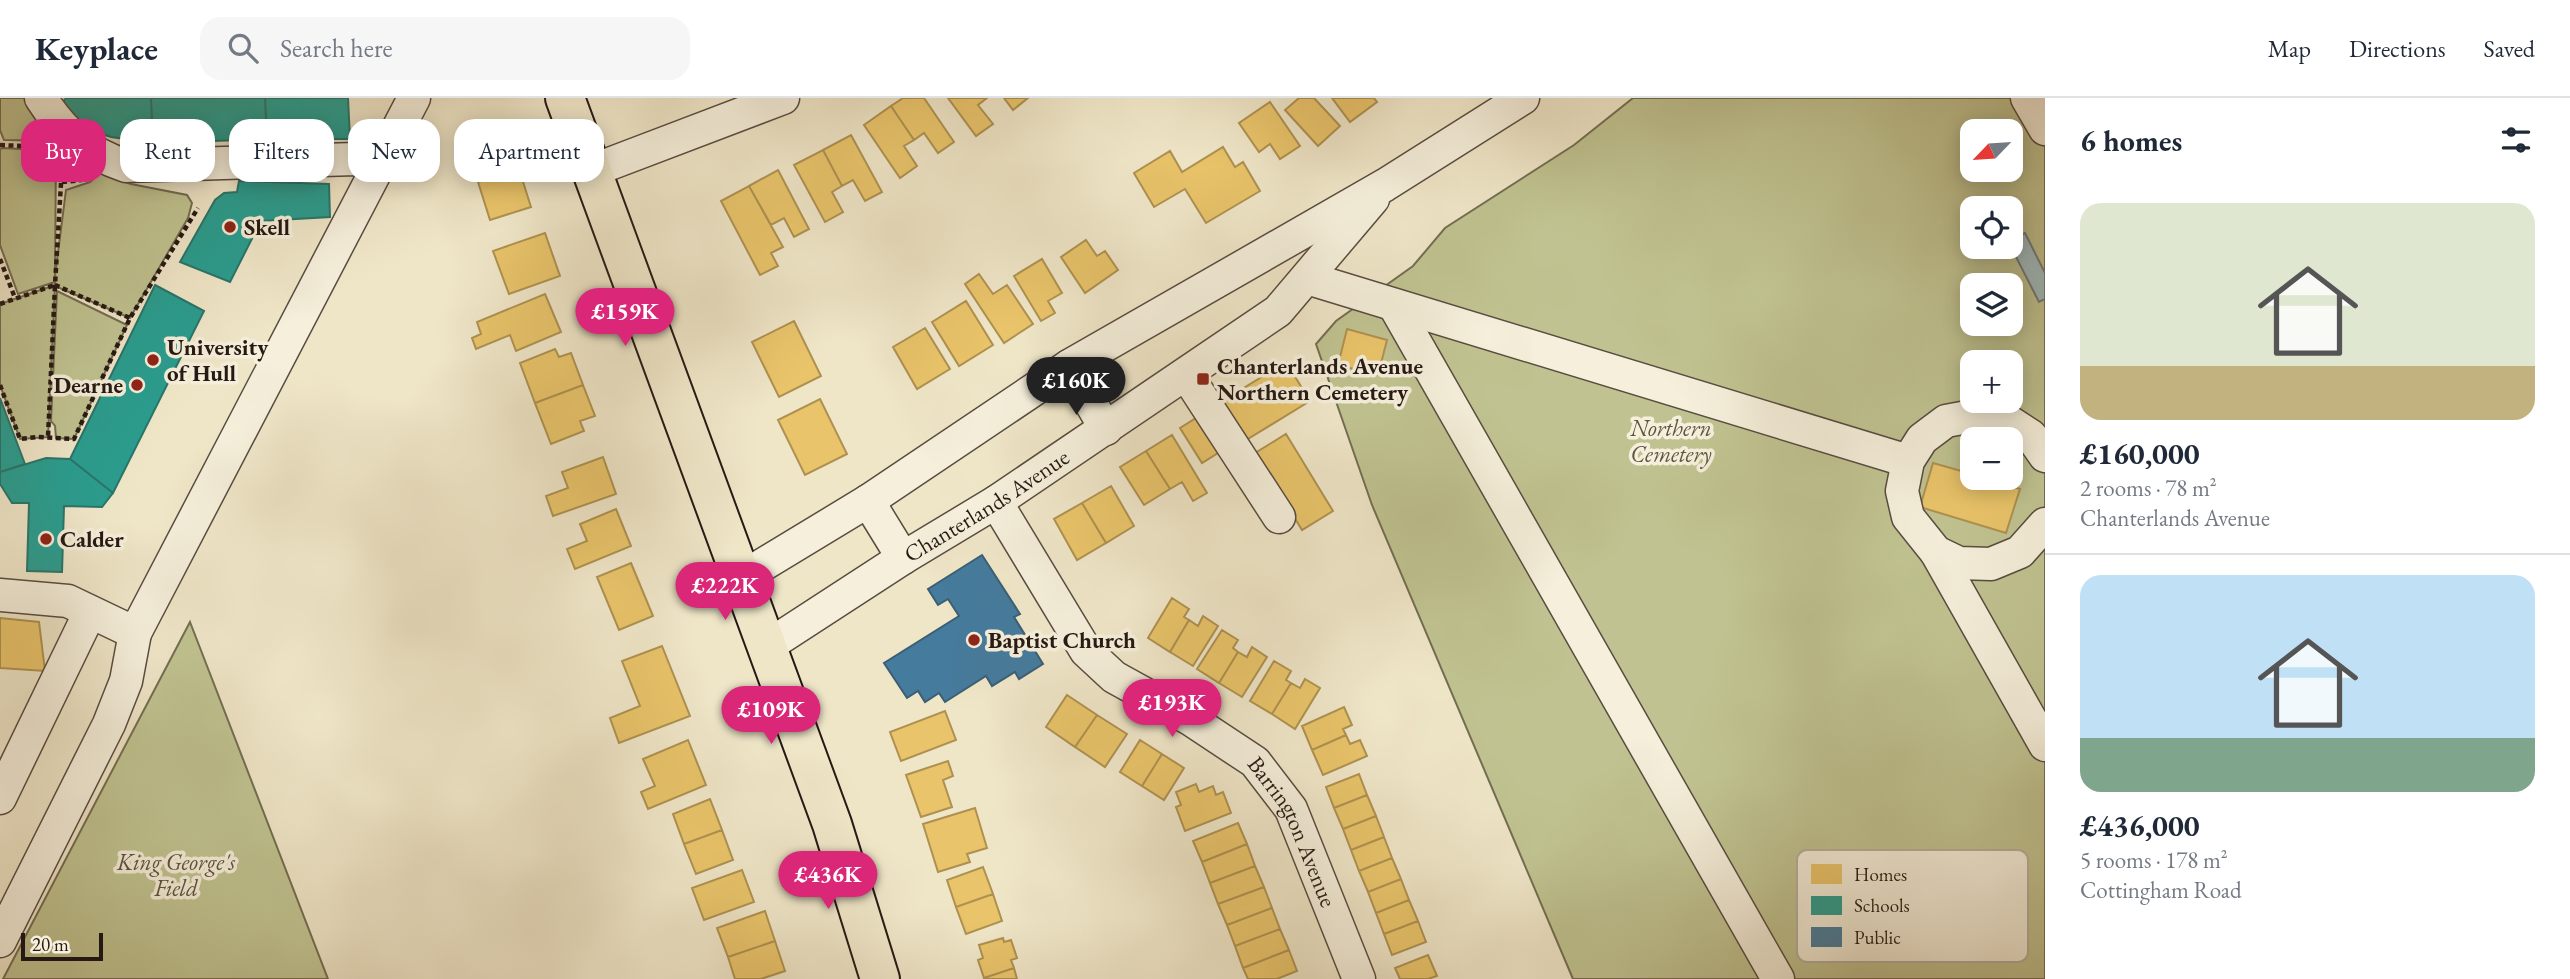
<!DOCTYPE html>
<meta charset="utf-8">
<style>
body{margin:0;font-family:"EB Garamond",serif;background:#f6f6f7;color:#1f2937;height:100vh;display:flex;flex-direction:column;font-size:26px;white-space:nowrap}
*{box-sizing:border-box;margin:0}
p{font-size:23px;color:#747a83}
.icon{flex:none;width:38px;height:38px;fill:none;stroke:currentColor;stroke-width:2;stroke-linecap:round;stroke-linejoin:round}
.map{position:relative;flex:1;overflow:hidden}
.panel{display:flex;flex-direction:column;background:#fff;width:525px}
.panel>*{flex:none}
.top-card{position:absolute;left:21px;top:21px;width:665px;height:63px;display:flex;gap:14px}
.needle{width:46px;rotate:245deg}
.fabs{position:absolute;left:1960px;top:21px;display:grid;gap:14px}
.fabs a{display:grid;place-items:center;width:63px;height:63px;border-radius:14px;background:#fff;box-shadow:0 4px 18px #0003;font-size:35px}
.scale{position:absolute;left:21px;bottom:18px;width:82px;box-sizing:border-box;padding-left:7px;border:4px solid #261914;border-top:0;font-size:19px;line-height:24px;white-space:nowrap;color:#261914;-webkit-text-stroke:5px #f5efdb;paint-order:stroke}
.price{position:absolute;translate:-50% -60px;padding:0 16px;border-radius:24px;background:#db2777;color:#fff;font-size:23px;line-height:46px;filter:drop-shadow(0 2px 4px #0008)}
.price::after{content:'';position:absolute;left:50%;top:42px;width:21px;height:16px;margin-left:-10px;background:inherit;clip-path:polygon(0 0,100% 0,50% 100%)}
.price.selected{background:#222;color:#fff}
ul{padding:0;list-style:none}
li{display:grid;align-content:center;gap:14px;height:371px;padding:0 35px}
li+li{border-top:2px solid #e0e1e3}
li span{display:grid;place-items:center;height:217px;border-radius:21px;color:#555}
li>.icon{margin-inline-start:auto}
span .icon{width:126px;height:126px;fill:#fffc;stroke-width:1}
li b{font-size:30px}
h2{display:flex;justify-content:space-between;align-items:center;height:84px;padding:0 35px;font-size:30px}
.pill{padding:0 24px;border-radius:21px;background:#fff;box-shadow:0 4px 18px #0003;font-size:24px;line-height:63px}
.pill.selected{background:#db2777;color:#fff}
header{display:flex;align-items:center;gap:42px;box-sizing:border-box;height:98px;padding:0 35px;background:#fff;border-bottom:2px solid #e0e1e3}
header strong{font-size:33px}
nav{display:flex;gap:38px;margin-inline-start:auto;font-size:24px}
.search{width:490px;height:63px;background:#f6f6f7;display:flex;align-items:center;gap:18px;box-sizing:border-box;padding:0 24px;border-radius:21px;color:#747a83;font-size:26px}
main{display:flex;flex:1;min-height:0}
.map>svg:first-child{display:block}
.green{fill:#c0c391;stroke:#736e52;stroke-width:2;fill-rule:evenodd}
.water{fill:#a0bcc1;stroke:#6f7b7c;stroke-width:2}
.homes{fill:#e9c46a;stroke:#ae9150;stroke-width:2}
.schools{fill:#2a9d8f;stroke:#29756a;stroke-width:2}
.public{fill:#457b9d;stroke:#3c5e74;stroke-width:2}
.lines{fill:none;stroke-linecap:round;stroke-linejoin:round}
.minor-casing{stroke:#584c41;stroke-width:35}
.major-casing{stroke:#261914;stroke-width:42}
.path{stroke:#261914;stroke-width:4.5;stroke-dasharray:5 3.5;stroke-linecap:butt}
.minor{stroke:#f5efdb;stroke-width:32}
.major{stroke:#efe6c8;stroke-width:38}
.poi-dot{fill:#8f2418;stroke:#f5efdb;stroke-width:2.5}
.labels{text-anchor:middle;dominant-baseline:central;stroke-width:7;stroke-linejoin:round;paint-order:stroke}
.poi-label{font-size:23px;font-weight:bold;fill:#261914;stroke:#f5efdb;text-anchor:start}
.park-label{font-size:23px;font-style:italic;fill:#5c5440;stroke:#f5efdb}
.street-label{font-size:23px;fill:#261914;stroke:#f5efdb}
.key{fill:#f5efdb;stroke:#b7af9f;stroke-width:2}
.key-label{font-size:19px;fill:#261914}
</style>
<header>
<strong>Keyplace</strong>
<div class="search"><svg class="icon" aria-label="search" viewBox="0 0 24 24"><circle cx="10" cy="10" r="6"/><path d="M15 15l6 6"/></svg>Search here</div>
<nav><a>Map</a><a>Directions</a><a>Saved</a></nav>
</header>
<main>
<div class="map">
<svg width="2045" height="881" viewBox="0 0 2045 881">
<rect width="100%" height="100%" fill="#efe6c8"/>
<filter id="stains"><feTurbulence type="fractalNoise" baseFrequency=".00286" numOctaves="4"/><feColorMatrix values="0 0 0 0 .2 0 0 0 0 .09 0 0 0 0 .02 0 0 0 .5 -.17"/></filter>
<radialGradient id="worn" r=".72"><stop offset=".6" stop-color="#630" stop-opacity="0"/><stop offset="1" stop-color="#630" stop-opacity=".3"/></radialGradient>
<path class="green" d="M0,0h24l32,43 -52,-1 -4,-10z
M1633,0h412v881h-472l-201,-474 -56,-161 20,-23 77,-55 32,-38 129,-83zM1972,33h39v39h-39zM1972,110h39v39h-39zM1972,187h39v39h-39zM1972,264h39v39h-39zM1972,341h39v39h-39z
M3,50l53,3 -1,125 11,-86 24,-8 10,-9 31,11 56,11 5,8 -4,15 -58,100 -75,-32 -7,151 -28,2 -20,-54v-81l55,-19v-3l-37,12 -18,-49v-96z
M57,193l70,34 -53,114 -18,-1 -1,-12 -4,-5z
M190,524l138,357h-325z"/>
<path class="water" d="M2025,135l20,40v26l-6,3 -28,-55v-6z"/>
<path class="homes" d="M903,0h21l30,44 -16,11 -14,-20 -10,7 -23,-34z
M948,0h39l-9,7 15,19 -17,12z
M1004,0h24l-15,12z
M1299,0h15l26,28 -22,20 -33,-36z
M1332,0h42l3,4 -27,20z
M1270,4l30,44 -20,13 -10,-15 -11,8 -20,-29z
M891,8l23,34 -10,6 13,20 -17,12 -36,-53z
M506,33l13,38 -41,13 -12,-38z
M851,37l31,57 -17,9 -12,-21 -11,6 -19,-36z
M1223,49l12,20 8,-5 17,29 -54,32 -21,-34 -31,18 -20,-34 36,-22 12,21z
M823,52l19,36 -10,6 11,20 -18,10 -31,-57z
M519,71l12,38 -41,13 -12,-38z
M778,72l31,59 -15,8 -10,-19 -13,7 -22,-39z
M749,88l34,61 -12,6 7,13 -18,9 -39,-74z
M545,135l15,43 -51,18 -16,-43z
M1086,142l11,16 8,-5 13,19 -33,23 -24,-36z
M1042,161l20,34 -14,8 7,12 -14,8 -27,-45z
M979,176l14,20 14,-9 26,39 -29,19 -39,-59z
M545,196l16,38 -45,19 -6,-16 -34,14 -4,-11 9,-4 -4,-12z
M966,203l27,44 -34,21 -27,-44z
M794,223l27,55 -42,21 -27,-55z
M925,230l25,41 -33,20 -24,-42z
M1347,231l40,11 -9,35 -40,-10z
M555,251l4,8 12,-4 12,32 -48,18 -15,-40z
M1286,264l24,39 -67,41 -24,-39z
M583,287l12,31 -15,5 4,10 -33,13 -16,-41z
M820,301l27,55 -42,21 -27,-55z
M1204,315l22,35 -24,15 -22,-35z
M1286,336l47,77 -31,19 -47,-77z
M1172,337l35,58 -14,8 -11,-19 -12,7 -24,-38z
M1146,353l24,38 -26,16 -24,-38z
M603,359l13,37 -63,22 -7,-20 22,-8 -6,-16z
M1933,365l39,11v4h11l37,11 -14,44 -86,-26z
M1111,388l23,40 -28,17 -24,-40z
M1082,405l24,40 -29,17 -23,-41z
M616,411l15,37 -56,23 -8,-20 20,-8 -7,-17z
M631,465l22,53 -34,14 -22,-53z
M1172,500l17,11 -5,8 5,3 -19,32 -22,-14z
M1203,518l15,10 -25,40 -23,-14 19,-32 9,6z
M0,520l39,4 6,49 -45,-3z
M1222,532l16,10 -5,8 5,4 -19,31 -22,-14z
M662,548l28,70 -71,27 -9,-25 30,-12 -18,-45z
M1252,549l15,10 -25,40 -23,-14 19,-31 9,5z
M1274,563l17,10 -5,9 5,3 -19,31 -22,-13z
M1305,581l15,9 -25,41 -23,-15 19,-31 9,5z
M1067,597l30,20 -22,32 -29,-20z
M1344,609l8,18 -9,4 3,6 -34,15 -10,-24z
M945,613l11,29 -55,21 -11,-29z
M1097,617l30,19 -22,33 -30,-20z
M1346,637l4,9 10,-4 7,16 -44,19 -11,-25z
M688,642l18,45 -58,24 -7,-17 14,-6 -12,-27z
M1140,642l22,14 -20,32 -22,-14z
M1162,656l22,14 -20,32 -22,-14z
M948,663l5,15 -10,4 9,27 -31,10 -15,-42z
M1359,676l8,21 -33,13 -8,-21z
M1196,686l3,8 14,-6 3,9 7,-3 8,21 -46,18 -9,-24 5,-2 -5,-13z
M1367,697l9,21 -33,13 -9,-21z
M710,701l12,31 -38,14 -11,-30z
M975,710l12,40 -20,6 3,8 -32,10 -15,-48z
M1376,718l8,21 -33,13 -8,-21z
M1238,725l9,21 -45,18 -9,-21z
M722,732l11,30 -37,14 -12,-30z
M1384,739l8,21 -33,13 -8,-21z
M1247,746l8,22 -45,17 -8,-21z
M1392,760l9,21 -33,13 -9,-21z
M1255,768l9,21 -46,17 -8,-21z
M983,769l10,27 -37,13 -9,-27z
M742,772l12,32 -50,18 -12,-32z
M1401,781l8,21 -33,13 -8,-21z
M1264,789l8,21 -45,17 -9,-21z
M993,796l9,27 -36,13 -10,-27z
M1409,802l9,21 -34,13 -8,-21z
M1272,810l8,21 -45,17 -8,-21z
M765,813l10,30 -47,16 -11,-29z
M1418,823l8,21 -34,13 -8,-21z
M1280,831l9,21 -46,18 -8,-22z
M1003,840l1,4 7,-2 6,18 -6,2 3,8 -30,10 -6,-18 5,-2 -4,-13z
M775,843l10,30 -24,8h-26l-7,-22z
M1289,852l8,21 -20,8h-29l-5,-11z
M1428,857l9,21 -9,3h-28l-5,-11z
M1014,870l3,11h-33v-1z"/>
<path class="schools" d="M66,0h85l2,45 -42,-6 -34,-11 -19,-18z
M151,0h114l2,41 -114,4z
M265,0h83l2,41h-83z
M239,83l90,3 1,33 -69,4 -31,61 -50,-20 35,-62 9,-7 13,-1z
M155,187l49,26 -91,182 -43,-34z
M0,300l25,66 -25,8z
M46,360l24,1 43,34 -11,14 -38,-1 -2,66 -35,-1 2,-68h-17l-12,-19v-12z"/>
<path class="public" d="M982,457l38,59 -6,3 29,47 -24,15 -4,-7 -23,14 -6,-10 -41,26 -6,-9 -14,9 -7,-11 -11,7 -23,-35 75,-47 -11,-17 -10,6 -10,-16z"/>
<g class="lines">
<g class="minor-casing">
<g id="minor">
<path d="M41,0c23,36 45,54 85,68l230,-7 25,1"/>
<path d="M2027,0l18,31"/>
<path d="M591,73l192,-73"/>
<path d="M1307,180l601,183"/>
<path d="M1394,207l384,674"/>
<path d="M1069,268l37,63"/>
<path d="M1186,276l93,143"/>
<path d="M2045,358l-14,-20 -23,-15 -30,-6 -32,6 -24,18 -14,22 -6,30 6,26 28,35 23,11 32,1 29,-12 25,-28"/>
<path d="M868,403l35,57"/>
<path id="s1" d="M996,404l90,149 28,26 76,42 65,43 36,47 68,170"/>
<path d="M1936,454l109,193"/>
<path d="M741,480l127,-77 201,-135 316,-181 138,-87"/>
<path d="M0,497l68,6 67,32 279,-535"/>
<path id="s2" d="M766,549l137,-89 93,-56 282,-191 95,-112"/>
<path d="M0,700l90,-186"/>
<path d="M0,843l109,-217 17,-43 9,-48"/>
</g>
</g>
<g class="major-casing">
<path id="major" d="M565,0l267,726 48,155"/>
</g>
<path class="path" d="M0,47l44,2
M62,68l-7,119 75,33
M62,84l20,-2
M0,161l15,39
M0,206l55,-19 -7,152
M0,287l20,54 17,-2 37,2 56,-121 68,-110"/>
<use href="#minor" class="minor"/>
<use href="#major" class="major"/>
</g>
<g class="poi-dot">
<circle cx="230" cy="129" r="7"/>
<circle cx="153" cy="262" r="7"/>
<rect x="1196" y="274" width="14" height="14" rx="3.5"/>
<circle cx="137" cy="287" r="7"/>
<circle cx="46" cy="441" r="7"/>
<circle cx="974" cy="542" r="7"/>
</g>
<g class="labels">
<g class="poi-label">
<text x="244" y="129">Skell</text>
<text x="167" y="249">University<tspan x="167" dy="26">of Hull</tspan></text>
<text x="1217" y="268">Chanterlands Avenue<tspan x="1217" dy="26">Northern Cemetery</tspan></text>
<text x="123" y="287" text-anchor="end">Dearne</text>
<text x="60" y="441">Calder</text>
<text x="988" y="542">Baptist Church</text>
</g>
<g class="park-label">
<text x="1671" y="330">Northern<tspan x="1671" dy="26">Cemetery</tspan></text>
<text x="176" y="764">King George's<tspan x="176" dy="26">Field</tspan></text>
</g>
<g class="street-label">
<text stroke="none"><textPath href="#s2" startOffset="262">Chanterlands Avenue</textPath></text>
<text stroke="none"><textPath href="#s1" startOffset="457">Barrington Avenue</textPath></text>
</g>
</g>
<rect x="1797" y="752" width="231" height="112" rx="10" class="key"/>
<rect x="1811" y="766" width="31" height="20" fill="#e9c46a"/>
<rect x="1811" y="798" width="31" height="19" fill="#2a9d8f"/>
<rect x="1811" y="829" width="31" height="20" fill="#457b9d"/>
<g class="key-label">
<text x="1854" y="783">Homes</text>
<text x="1854" y="814">Schools</text>
<text x="1854" y="846">Public</text>
</g>
<rect width="100%" height="100%" filter="url(#stains)"/>
<rect width="100%" height="100%" fill="url(#worn)"/>
</svg>
<div class="fabs">
<a><svg class="needle" viewBox="-14 -14 28 28"><path d="M0-13l5 13h-10z" fill="#e53935"/><path d="M0 13l5-13h-10z" fill="#747a83"/></svg></a>
<a><svg class="icon" aria-label="locate" viewBox="0 0 24 24"><circle cx="12" cy="12" r="6"/><path d="M12 2v4M12 18v4M2 12h4M18 12h4"/></svg></a>
<a><svg class="icon" aria-label="layers" viewBox="0 0 24 24"><path d="M12 4l9 5-9 5-9-5zM3 14l9 5 9-5"/></svg></a>
<a>+</a>
<a>−</a>
</div>
<div class="scale">20 m</div>
<b class="price" style="left:625px;top:250px">£159K</b>
<b class="price selected" style="left:1076px;top:319px">£160K</b>
<b class="price" style="left:725px;top:524px">£222K</b>
<b class="price" style="left:1172px;top:641px">£193K</b>
<b class="price" style="left:771px;top:648px">£109K</b>
<b class="price" style="left:828px;top:813px">£436K</b>
<div class="top-card">
<a class="pill selected">Buy</a>
<a class="pill">Rent</a>
<a class="pill">Filters</a>
<a class="pill">New</a>
<a class="pill">Apartment</a>
</div>
</div>
<section class="panel">
<h2>6 homes<svg class="icon" aria-label="filters" viewBox="0 0 24 24"><path d="M4 7h16M4 17h16"/><circle cx="9" cy="7" r="2"/><circle cx="15" cy="17" r="2"/></svg></h2>
<ul>
<li><span style="background:linear-gradient(#dfe7d0 75%,#c2b280 0)"><svg class="icon" aria-label="home" viewBox="0 0 24 24"><path d="M3 11l9-7 9 7M6 9v11h12V9"/></svg></span><div><b>£160,000</b><p>2 rooms · 78 m²</p><p>Chanterlands Avenue</p></div></li>
<li><span style="background:linear-gradient(#bfe0f5 75%,#7fa58c 0)"><svg class="icon" aria-label="home" viewBox="0 0 24 24"><path d="M3 11l9-7 9 7M6 9v11h12V9"/></svg></span><div><b>£436,000</b><p>5 rooms · 178 m²</p><p>Cottingham Road</p></div></li>
</ul>
</section>
</main>
